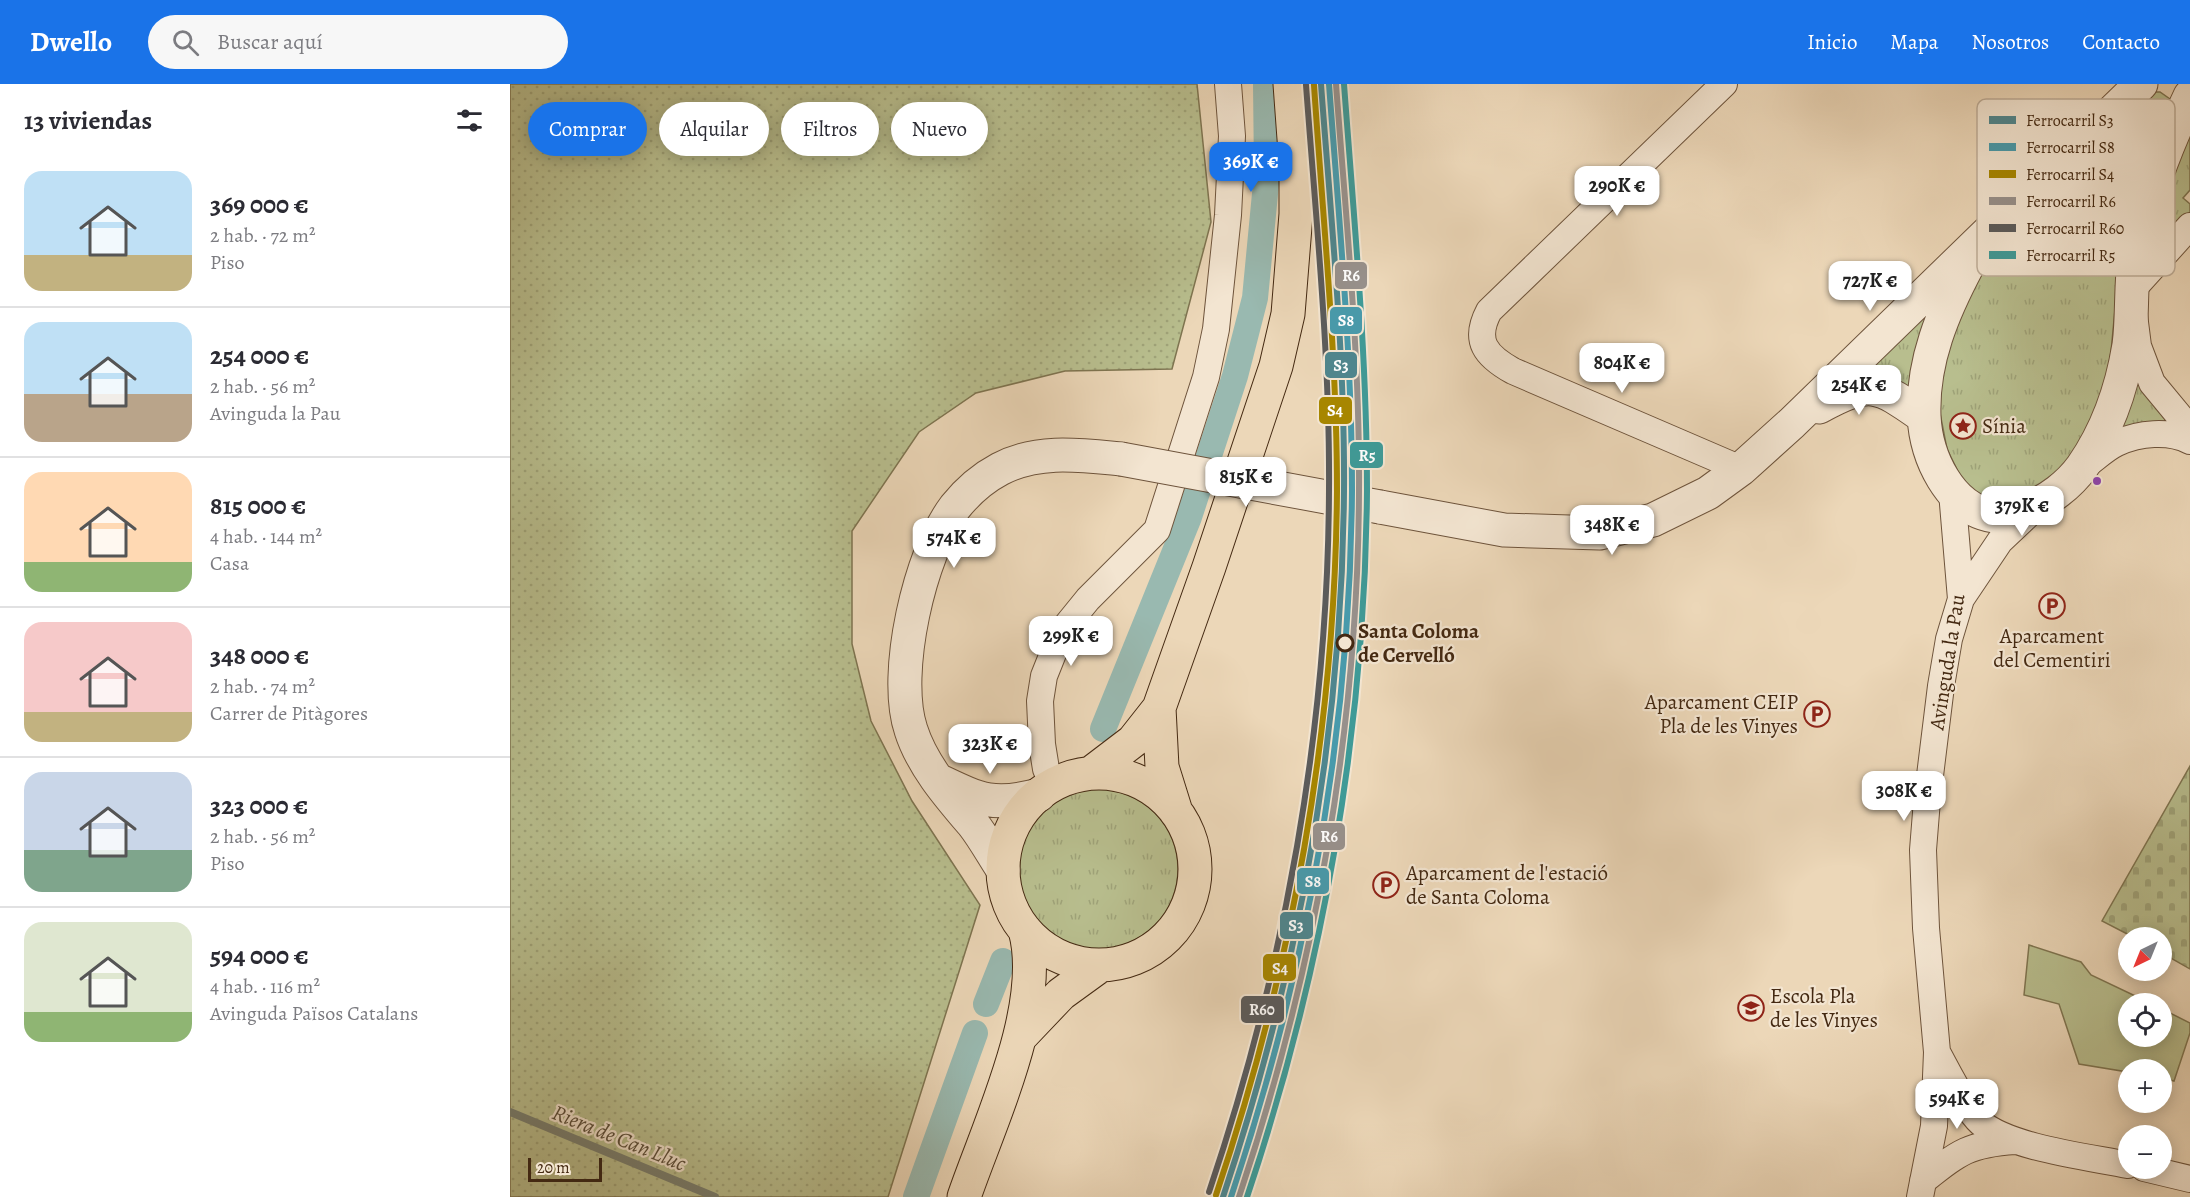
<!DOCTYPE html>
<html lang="es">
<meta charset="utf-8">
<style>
body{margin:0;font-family:Alegreya,serif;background:#f7f7f7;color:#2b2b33;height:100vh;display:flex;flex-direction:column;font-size:22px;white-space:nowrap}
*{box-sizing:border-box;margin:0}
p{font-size:20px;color:#7c7c81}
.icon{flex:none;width:33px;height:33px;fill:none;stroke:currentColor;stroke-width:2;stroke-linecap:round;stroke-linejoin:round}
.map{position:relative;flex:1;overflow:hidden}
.sheet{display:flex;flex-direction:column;background:#fff;width:510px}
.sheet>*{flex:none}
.banner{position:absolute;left:18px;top:18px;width:570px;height:54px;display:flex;gap:12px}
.needle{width:39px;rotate:223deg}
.fabs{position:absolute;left:1608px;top:843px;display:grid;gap:12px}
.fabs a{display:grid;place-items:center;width:54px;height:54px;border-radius:50%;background:#fff;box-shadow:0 3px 15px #0003;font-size:30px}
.scale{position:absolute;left:18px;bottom:15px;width:74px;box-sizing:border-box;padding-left:6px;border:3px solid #442912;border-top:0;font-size:16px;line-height:21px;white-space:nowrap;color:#442912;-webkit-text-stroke:4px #f3e5d1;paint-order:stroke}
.price{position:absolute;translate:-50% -51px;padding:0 14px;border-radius:12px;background:#fff;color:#222;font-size:20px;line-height:39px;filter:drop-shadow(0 2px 3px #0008)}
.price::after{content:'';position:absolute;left:50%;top:36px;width:18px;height:14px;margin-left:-9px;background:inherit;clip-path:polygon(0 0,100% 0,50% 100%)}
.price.active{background:#1a73e8;color:#fff}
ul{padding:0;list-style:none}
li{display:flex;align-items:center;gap:18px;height:150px;padding:0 24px}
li+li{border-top:2px solid #e1e1e2}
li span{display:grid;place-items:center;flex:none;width:168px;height:120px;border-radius:18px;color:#555}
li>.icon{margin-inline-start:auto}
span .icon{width:72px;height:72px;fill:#fffc;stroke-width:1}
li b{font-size:26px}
h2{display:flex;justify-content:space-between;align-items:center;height:72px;padding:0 24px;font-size:26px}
.tag{padding:0 21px;border-radius:27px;background:#fff;box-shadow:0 3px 15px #0003;font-size:21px;line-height:54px}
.tag.active{background:#1a73e8;color:#fff}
header{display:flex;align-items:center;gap:36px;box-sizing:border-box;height:84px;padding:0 30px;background:#1a73e8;color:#fff}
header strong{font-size:28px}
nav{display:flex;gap:33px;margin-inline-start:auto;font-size:21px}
.search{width:420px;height:54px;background:#f7f7f7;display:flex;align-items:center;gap:15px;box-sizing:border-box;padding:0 21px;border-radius:33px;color:#7c7c81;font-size:22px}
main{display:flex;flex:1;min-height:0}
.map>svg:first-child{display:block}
.grass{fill:url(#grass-tufts);stroke:#7e7450;stroke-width:1.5}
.cemetery{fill:url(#cemetery-stones);stroke:#7e7450;stroke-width:1.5}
.park{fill:#b8be8e;stroke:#7e7450;stroke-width:1.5}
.garden{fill:url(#garden-dots);stroke:#7e7450;stroke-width:1.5}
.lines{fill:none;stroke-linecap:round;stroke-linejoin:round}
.stream{stroke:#777f71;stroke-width:8}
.canal{stroke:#99b9b0;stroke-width:26}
.minor-casing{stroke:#6e543c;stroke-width:28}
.tertiary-casing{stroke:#6e543c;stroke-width:35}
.primary-casing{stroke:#442912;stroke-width:35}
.minor{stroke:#f3e5d1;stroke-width:26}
.tertiary{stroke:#f3e5d1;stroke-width:33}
.primary{stroke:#ecd7b8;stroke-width:33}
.tertiary-bridge-casing{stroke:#6e543c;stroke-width:35;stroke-linecap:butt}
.tertiary-bridge{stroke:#f3e5d1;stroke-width:33}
.rail-1-casing{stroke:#f3e5d1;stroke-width:10}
.rail-2-casing{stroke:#f3e5d1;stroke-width:10}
.rail-3-casing{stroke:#f3e5d1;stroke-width:10}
.rail-4-casing{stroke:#f3e5d1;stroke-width:10}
.rail-5-casing{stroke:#f3e5d1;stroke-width:10}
.rail-6-casing{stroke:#f3e5d1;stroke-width:10}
.rail-1{stroke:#4f868e;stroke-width:6}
.rail-2{stroke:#489aab;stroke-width:6}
.rail-3{stroke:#a78600;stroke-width:6}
.rail-4{stroke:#97908b;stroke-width:6}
.rail-5{stroke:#5b5b5b;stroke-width:6}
.rail-6{stroke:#3f9a97;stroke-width:6}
.bus-dot{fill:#8e44ad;stroke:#f3e5d1;stroke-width:2}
.stop-dot{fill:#f3e5d1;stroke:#442912;stroke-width:3}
.labels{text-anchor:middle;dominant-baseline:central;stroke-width:4.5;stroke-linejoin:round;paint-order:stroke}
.poi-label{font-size:21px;fill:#442912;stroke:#f3e5d1;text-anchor:start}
.stop-label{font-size:21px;font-weight:bold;fill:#442912;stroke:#f3e5d1;text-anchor:start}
.street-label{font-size:21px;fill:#442912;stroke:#f3e5d1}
.water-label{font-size:22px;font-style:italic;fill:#594d3a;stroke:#f3e5d1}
.key{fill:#f3e5d1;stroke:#bead98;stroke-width:1.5}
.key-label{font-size:16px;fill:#442912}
.line-badge{stroke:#f3e5d1;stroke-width:2}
.badge-label{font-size:16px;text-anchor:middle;font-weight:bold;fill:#fff}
</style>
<header>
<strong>Dwello</strong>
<div class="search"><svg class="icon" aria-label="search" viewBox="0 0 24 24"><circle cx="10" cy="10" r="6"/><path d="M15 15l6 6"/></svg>Buscar aquí</div>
<nav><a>Inicio</a><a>Mapa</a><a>Nosotros</a><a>Contacto</a></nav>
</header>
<main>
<section class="sheet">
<h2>13 viviendas<svg class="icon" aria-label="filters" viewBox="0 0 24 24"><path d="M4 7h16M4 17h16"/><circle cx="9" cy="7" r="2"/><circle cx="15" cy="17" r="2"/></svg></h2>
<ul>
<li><span style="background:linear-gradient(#bfe0f5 70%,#c2b280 0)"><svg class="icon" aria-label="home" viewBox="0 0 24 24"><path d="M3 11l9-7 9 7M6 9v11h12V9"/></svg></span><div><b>369 000 €</b><p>2 hab. · 72 m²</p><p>Piso</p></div></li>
<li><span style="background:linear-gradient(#bfe0f5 60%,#b9a48a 0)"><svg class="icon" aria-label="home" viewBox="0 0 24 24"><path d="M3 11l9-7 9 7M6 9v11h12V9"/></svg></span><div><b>254 000 €</b><p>2 hab. · 56 m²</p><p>Avinguda la Pau</p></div></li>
<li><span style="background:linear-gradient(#ffd9b3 75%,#8fb573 0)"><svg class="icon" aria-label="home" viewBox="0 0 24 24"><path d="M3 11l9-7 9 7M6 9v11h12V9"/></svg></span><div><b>815 000 €</b><p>4 hab. · 144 m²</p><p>Casa</p></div></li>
<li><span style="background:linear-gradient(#f6c9c9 75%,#c2b280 0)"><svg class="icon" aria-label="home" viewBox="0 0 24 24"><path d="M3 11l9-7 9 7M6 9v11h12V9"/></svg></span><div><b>348 000 €</b><p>2 hab. · 74 m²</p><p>Carrer de Pitàgores</p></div></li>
<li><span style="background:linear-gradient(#c9d6e8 65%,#7fa58c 0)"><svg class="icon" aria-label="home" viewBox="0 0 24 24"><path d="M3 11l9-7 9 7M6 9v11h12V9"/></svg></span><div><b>323 000 €</b><p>2 hab. · 56 m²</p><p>Piso</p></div></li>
<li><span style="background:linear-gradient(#dfe7d0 75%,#8fb573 0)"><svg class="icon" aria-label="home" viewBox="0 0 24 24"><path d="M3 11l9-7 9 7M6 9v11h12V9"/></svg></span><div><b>594 000 €</b><p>4 hab. · 116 m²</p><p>Avinguda Països Catalans</p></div></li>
</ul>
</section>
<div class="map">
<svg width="1680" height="1113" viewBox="0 0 1680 1113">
<defs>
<pattern id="grass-tufts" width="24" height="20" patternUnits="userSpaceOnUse" patternTransform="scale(1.5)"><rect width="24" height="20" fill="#b8be8e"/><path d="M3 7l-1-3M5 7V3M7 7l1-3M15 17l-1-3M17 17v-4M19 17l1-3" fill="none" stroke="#9fa379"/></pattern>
<pattern id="cemetery-stones" width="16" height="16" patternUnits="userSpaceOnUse" patternTransform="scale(1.5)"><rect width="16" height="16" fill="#b8be8e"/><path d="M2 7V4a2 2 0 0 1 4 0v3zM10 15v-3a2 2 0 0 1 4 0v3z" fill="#9fa379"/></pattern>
<pattern id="garden-dots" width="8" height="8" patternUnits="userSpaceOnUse" patternTransform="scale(1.5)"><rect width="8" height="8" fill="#b8be8e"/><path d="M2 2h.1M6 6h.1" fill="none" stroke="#9fa379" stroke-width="1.8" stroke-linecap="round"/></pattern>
</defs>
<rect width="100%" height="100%" fill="#ecd7b8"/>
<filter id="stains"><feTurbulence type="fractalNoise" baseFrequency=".00333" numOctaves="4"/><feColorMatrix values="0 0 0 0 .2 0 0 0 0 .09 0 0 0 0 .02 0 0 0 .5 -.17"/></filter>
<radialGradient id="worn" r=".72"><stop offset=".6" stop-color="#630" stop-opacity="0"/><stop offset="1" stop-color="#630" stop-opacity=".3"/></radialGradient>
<path class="grass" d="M1644,8h6l10,7 -31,80h-3c-7,-7 -14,-14 -23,-18 -7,-3 -13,-3 -18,-8v-6z
M1680,41v65l-7,8 7,6v14l-39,35 7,-40z
M1589,103c13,12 21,20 24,38l-12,127 -5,29 -7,23 -26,51 -18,19 -16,12 -33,14 -16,-1 -15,-6 -12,-11 -16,-33 -9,-46 5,-41 25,-72 45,-52 42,-40 12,-9z
M1414,230l2,4 -16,69 -4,1 -39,-16z
M1627,294l38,44 -55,8z
M508 785a80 80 0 1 1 160 0a80 80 0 1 1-160 0Z"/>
<path class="cemetery" d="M1680,682v203l-28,-16v-15l-29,-1 -31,-16z"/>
<path class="park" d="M1519,861l52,17 10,13 59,28 -22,1v32h34v-27l28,14v10l-16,48 -12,-3v-8h-34v2l-49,-8 -20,-60 -35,-9z"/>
<path class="garden" d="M0,0h687l14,138 -39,147 -107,2 -89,22 -57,39 -67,99v113l19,77 41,80 68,104 -92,292h-378z"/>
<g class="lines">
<path class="stream" d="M0,1028l205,85"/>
<path class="canal" d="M593,645l86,-212 46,-141 20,-78 12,-125 -1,-89
M476,920l17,-43
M406,1113l59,-164"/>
<g class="minor-casing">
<path id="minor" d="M1214,0l-235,227c-16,30 -3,45 24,60l228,98
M1680,142l-59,65 7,55 14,37 38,46
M1576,381c10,-7 20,-17 31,-22 22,-10 52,-13 73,-2
M1451,515l39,-58 36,-34
M543,700l-7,-15 -4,-25 -2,-43 4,-25 18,-45 26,-32 69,-69 49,-153 10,-48 12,-114 4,-79 -4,-52
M1427,968c10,18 30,59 44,71 30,25 108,34 147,42
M1634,1084l46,11
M1413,1097c35,-28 45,-37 92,-40
M1410,1113l14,-71 3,-74 -11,-124 -3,-78 4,-50 14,-114 8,-47 12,-40 -9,-107"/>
</g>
<g class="tertiary-casing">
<path id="tertiary" d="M1534,94c28,-5 58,-12 81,11 7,8 12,19 18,28
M1458,181c-25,47 -46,96 -44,151 2,40 25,93 70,100 11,2 24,-4 35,-8 20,-8 40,-23 53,-41 25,-36 40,-79 47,-122 4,-30 1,-61 6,-91 10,-54 31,-108 55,-158
M1309,323c52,-28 58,-23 105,10
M870,423l124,23 96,3 53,-13 55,-27 33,-24 51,-46 349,-339
M430,697c40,19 54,26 99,14
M493,786c-10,-15 -19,-32 -30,-46 -24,-28 -51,-59 -62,-94 -19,-56 9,-177 44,-223 12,-15 28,-29 45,-38 38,-20 80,-14 121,-10"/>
</g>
<g class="primary-casing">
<path id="primary" d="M649,624l3,59 14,45
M581,689l42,-32 26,-33 50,-141 67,-201 12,-52 8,-100v-48l-6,-82
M493 785a96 96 0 1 1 192 0a96 96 0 1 1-192 0Z
M511,952l40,-42 40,-29
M454,1113c25,-73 82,-191 61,-267"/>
</g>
<use href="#minor" class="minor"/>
<use href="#tertiary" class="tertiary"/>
<use href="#primary" class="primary"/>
<g class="tertiary-bridge-casing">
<path id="tertiary-bridge" d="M611,375l259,48"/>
</g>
<use href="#tertiary-bridge" class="tertiary-bridge"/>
<g class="rail-1-casing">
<path id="rail-1" d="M713,1113c76,-227 119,-466 121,-706 1,-136 -13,-272 -23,-407"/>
</g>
<g class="rail-2-casing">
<path id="rail-2" d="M721,1113c76,-227 119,-466 121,-706 0,-136 -13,-272 -23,-407"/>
</g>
<g class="rail-3-casing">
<path id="rail-3" d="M706,1111c76,-226 119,-465 121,-704 0,-136 -14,-271 -23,-406"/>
</g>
<g class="rail-4-casing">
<path id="rail-4" d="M729,1113c76,-227 119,-467 120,-706 1,-136 -13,-272 -23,-407"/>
</g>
<g class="rail-5-casing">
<path id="rail-5" d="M699,1108c76,-225 119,-464 120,-702 1,-135 -13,-270 -23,-405"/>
</g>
<g class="rail-6-casing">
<path id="rail-6" d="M737,1113c76,-226 118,-467 120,-706 0,-136 -13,-272 -23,-407"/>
</g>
<use href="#rail-1" class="rail-1"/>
<use href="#rail-2" class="rail-2"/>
<use href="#rail-3" class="rail-3"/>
<use href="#rail-4" class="rail-4"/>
<use href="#rail-5" class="rail-5"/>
<use href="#rail-6" class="rail-6"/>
</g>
<defs>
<g id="sight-ring" transform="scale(1.35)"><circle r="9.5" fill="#f3e5d1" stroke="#8f2418" stroke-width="1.5"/><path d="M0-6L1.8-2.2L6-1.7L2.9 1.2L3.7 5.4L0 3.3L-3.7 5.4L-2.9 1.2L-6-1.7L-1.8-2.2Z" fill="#8f2418"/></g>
<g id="parking-ring" transform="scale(1.35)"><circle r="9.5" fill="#f3e5d1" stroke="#8f2418" stroke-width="1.5"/><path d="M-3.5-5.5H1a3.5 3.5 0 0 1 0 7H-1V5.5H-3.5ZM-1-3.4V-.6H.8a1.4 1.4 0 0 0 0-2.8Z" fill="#8f2418"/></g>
<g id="school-ring" transform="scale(1.35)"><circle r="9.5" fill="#f3e5d1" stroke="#8f2418" stroke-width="1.5"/><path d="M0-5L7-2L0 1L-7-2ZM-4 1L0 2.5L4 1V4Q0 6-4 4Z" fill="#8f2418"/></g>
</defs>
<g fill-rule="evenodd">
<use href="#sight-ring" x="1453" y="342"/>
<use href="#parking-ring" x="1542" y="522"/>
<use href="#parking-ring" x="1307" y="630"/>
<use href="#parking-ring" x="876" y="801"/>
<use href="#school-ring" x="1241" y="924"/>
</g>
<circle class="bus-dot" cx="1587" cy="397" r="5"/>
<circle class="stop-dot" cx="835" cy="559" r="8"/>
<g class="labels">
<g class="poi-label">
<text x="1472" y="342">Sínia</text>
<text x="1542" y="552" text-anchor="middle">Aparcament<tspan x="1542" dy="24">del Cementiri</tspan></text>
<text x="1288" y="618" text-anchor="end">Aparcament CEIP<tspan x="1288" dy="24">Pla de les Vinyes</tspan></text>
<text x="896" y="789">Aparcament de l'estació<tspan x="896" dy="24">de Santa Coloma</tspan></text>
<text x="1260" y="912">Escola Pla<tspan x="1260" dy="24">de les Vinyes</tspan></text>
</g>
<g class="stop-label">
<text x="848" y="547">Santa Coloma<tspan x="848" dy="24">de Cervelló</tspan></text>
</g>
<g class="street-label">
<text transform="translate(1437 578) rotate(-81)">Avinguda la Pau</text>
</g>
<g class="water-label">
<text transform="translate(109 1054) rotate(22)">Riera de Can Lluc</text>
</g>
</g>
<rect x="1467" y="15" width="198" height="177" rx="9" class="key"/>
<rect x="1479" y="32" width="27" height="8" fill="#4f868e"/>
<rect x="1479" y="59" width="27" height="8" fill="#489aab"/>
<rect x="1479" y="86" width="27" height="8" fill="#a78600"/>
<rect x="1479" y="113" width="27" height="8" fill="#97908b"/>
<rect x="1479" y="140" width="27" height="8" fill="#5b5b5b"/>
<rect x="1479" y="167" width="27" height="8" fill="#3f9a97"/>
<g class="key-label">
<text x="1516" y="42">Ferrocarril S3</text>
<text x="1516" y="69">Ferrocarril S8</text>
<text x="1516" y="96">Ferrocarril S4</text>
<text x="1516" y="123">Ferrocarril R6</text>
<text x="1516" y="150">Ferrocarril R60</text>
<text x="1516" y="177">Ferrocarril R5</text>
</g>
<g class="line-badge">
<rect x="824" y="177" width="34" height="29" rx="6" fill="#97908b"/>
<rect x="819" y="222" width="34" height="29" rx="6" fill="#489aab"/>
<rect x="814" y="267" width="34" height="28" rx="6" fill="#4f868e"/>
<rect x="808" y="312" width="35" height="29" rx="6" fill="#a78600"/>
<rect x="839" y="357" width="35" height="28" rx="6" fill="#3f9a97"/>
<rect x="802" y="738" width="34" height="29" rx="6" fill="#97908b"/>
<rect x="786" y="783" width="34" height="28" rx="6" fill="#489aab"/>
<rect x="769" y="827" width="35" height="29" rx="6" fill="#4f868e"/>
<rect x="752" y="869" width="35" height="29" rx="6" fill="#a78600"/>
<rect x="730" y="911" width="45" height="29" rx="6" fill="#5b5b5b"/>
</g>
<g class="badge-label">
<text x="841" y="197">R6</text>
<text x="836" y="242">S8</text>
<text x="831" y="287">S3</text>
<text x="825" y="332">S4</text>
<text x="857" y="377">R5</text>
<text x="819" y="758">R6</text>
<text x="803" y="803">S8</text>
<text x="786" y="847">S3</text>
<text x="770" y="890">S4</text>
<text x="752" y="931">R60</text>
</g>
<rect width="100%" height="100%" filter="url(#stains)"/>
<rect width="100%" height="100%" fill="url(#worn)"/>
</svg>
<div class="fabs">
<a><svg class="needle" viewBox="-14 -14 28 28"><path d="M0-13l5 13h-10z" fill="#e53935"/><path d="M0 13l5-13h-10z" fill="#7c7c81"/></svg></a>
<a><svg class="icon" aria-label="locate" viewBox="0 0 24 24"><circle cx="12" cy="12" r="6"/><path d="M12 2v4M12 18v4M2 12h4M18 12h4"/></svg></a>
<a>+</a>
<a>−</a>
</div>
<div class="scale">20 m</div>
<b class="price active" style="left:741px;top:109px">369K €</b>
<b class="price" style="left:1107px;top:133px">290K €</b>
<b class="price" style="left:1360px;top:228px">727K €</b>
<b class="price" style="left:1112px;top:310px">804K €</b>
<b class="price" style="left:1349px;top:332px">254K €</b>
<b class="price" style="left:736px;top:424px">815K €</b>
<b class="price" style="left:1512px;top:453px">379K €</b>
<b class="price" style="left:1102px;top:472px">348K €</b>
<b class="price" style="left:444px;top:485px">574K €</b>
<b class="price" style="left:561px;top:583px">299K €</b>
<b class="price" style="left:480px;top:691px">323K €</b>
<b class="price" style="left:1394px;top:738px">308K €</b>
<b class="price" style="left:1447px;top:1046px">594K €</b>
<div class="banner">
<a class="tag active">Comprar</a>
<a class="tag">Alquilar</a>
<a class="tag">Filtros</a>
<a class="tag">Nuevo</a>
</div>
</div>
</main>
